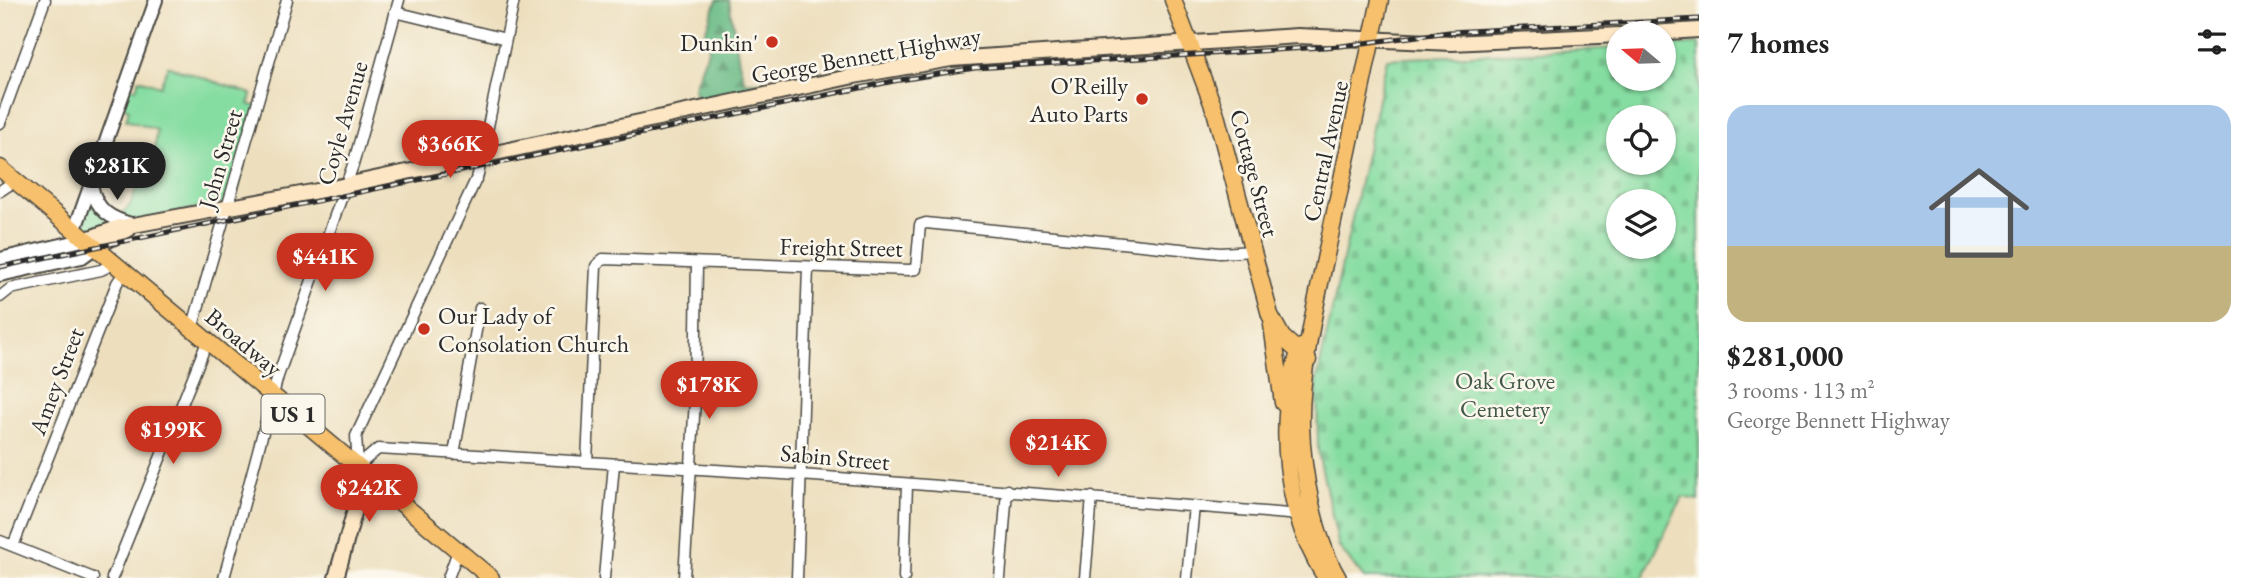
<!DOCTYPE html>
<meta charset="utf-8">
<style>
body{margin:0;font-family:"EB Garamond",serif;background:#f6f6f6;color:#222;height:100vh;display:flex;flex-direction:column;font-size:26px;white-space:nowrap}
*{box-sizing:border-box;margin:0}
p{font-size:23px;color:#767676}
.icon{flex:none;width:38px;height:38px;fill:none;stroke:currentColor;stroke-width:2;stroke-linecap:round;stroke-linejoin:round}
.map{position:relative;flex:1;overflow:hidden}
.panel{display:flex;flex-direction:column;background:#fff;width:560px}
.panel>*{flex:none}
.needle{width:46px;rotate:289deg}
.tools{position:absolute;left:1606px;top:21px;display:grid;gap:14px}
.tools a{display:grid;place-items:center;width:70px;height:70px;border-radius:50%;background:#fff;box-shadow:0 2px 5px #0004;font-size:35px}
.price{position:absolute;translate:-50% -60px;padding:0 16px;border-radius:24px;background:#c8321e;color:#fff;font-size:23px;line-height:46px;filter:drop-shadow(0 2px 4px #0008)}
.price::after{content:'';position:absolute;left:50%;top:42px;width:21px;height:16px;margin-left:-10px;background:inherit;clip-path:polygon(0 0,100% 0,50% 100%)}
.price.selected{background:#222;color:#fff}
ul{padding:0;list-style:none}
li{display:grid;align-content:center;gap:14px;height:371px;padding:0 28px}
li span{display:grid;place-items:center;height:217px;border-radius:21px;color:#555}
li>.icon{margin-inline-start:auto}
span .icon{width:126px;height:126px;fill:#fffc;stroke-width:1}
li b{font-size:30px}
h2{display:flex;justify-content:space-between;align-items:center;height:84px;padding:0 28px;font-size:30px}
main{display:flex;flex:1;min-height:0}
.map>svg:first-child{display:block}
.green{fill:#85dda1;stroke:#588466;stroke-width:2}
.forest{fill:url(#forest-firs);stroke:#4c7459;stroke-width:2}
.cemetery{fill:url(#cemetery-stones);stroke:#588466;stroke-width:2;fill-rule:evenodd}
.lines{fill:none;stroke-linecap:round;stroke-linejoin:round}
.minor-casing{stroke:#484641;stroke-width:13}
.tertiary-casing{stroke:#484641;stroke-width:16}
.secondary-casing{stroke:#484641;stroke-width:18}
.primary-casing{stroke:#484641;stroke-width:19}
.minor{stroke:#fff;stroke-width:10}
.tertiary{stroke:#fff;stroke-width:12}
.secondary{stroke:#fce6c4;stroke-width:14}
.primary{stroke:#f7c06c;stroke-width:16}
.rail-casing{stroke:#2b2b2b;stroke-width:5}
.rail{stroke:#fbf7ec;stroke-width:2.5;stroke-dasharray:8;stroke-linecap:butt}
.poi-dot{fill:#c8321e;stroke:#fbf7ec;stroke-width:2.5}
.labels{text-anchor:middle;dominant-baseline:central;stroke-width:5;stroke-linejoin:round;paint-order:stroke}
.shield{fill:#fbf7ec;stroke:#696865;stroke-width:2}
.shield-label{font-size:23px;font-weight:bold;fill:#2b2b2b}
.poi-label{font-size:24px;fill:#2b2b2b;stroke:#fbf7ec;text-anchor:end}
.street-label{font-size:24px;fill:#2b2b2b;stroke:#fbf7ec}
.park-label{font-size:24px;fill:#425848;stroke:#fbf7ec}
</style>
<main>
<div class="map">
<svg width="1699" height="578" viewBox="0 0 1699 578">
<defs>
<pattern id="forest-firs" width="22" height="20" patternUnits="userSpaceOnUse" patternTransform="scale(1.75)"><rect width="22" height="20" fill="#6cbc87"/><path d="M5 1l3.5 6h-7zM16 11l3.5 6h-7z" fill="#59996f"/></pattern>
<pattern id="cemetery-stones" width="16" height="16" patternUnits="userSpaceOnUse" patternTransform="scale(1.75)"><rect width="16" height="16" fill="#85dda1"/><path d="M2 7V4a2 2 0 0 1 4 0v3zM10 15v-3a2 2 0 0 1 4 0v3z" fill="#73be8b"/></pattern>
</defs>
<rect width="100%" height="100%" fill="#fbf7ec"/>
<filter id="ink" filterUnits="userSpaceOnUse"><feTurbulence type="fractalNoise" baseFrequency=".0143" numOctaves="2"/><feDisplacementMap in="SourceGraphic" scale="14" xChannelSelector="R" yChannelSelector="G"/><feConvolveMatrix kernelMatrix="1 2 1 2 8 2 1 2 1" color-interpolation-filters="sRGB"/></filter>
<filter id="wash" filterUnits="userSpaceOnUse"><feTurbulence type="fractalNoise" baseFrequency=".00686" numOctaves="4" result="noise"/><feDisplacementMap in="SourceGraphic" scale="28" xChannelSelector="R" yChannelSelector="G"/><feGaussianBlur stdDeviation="1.57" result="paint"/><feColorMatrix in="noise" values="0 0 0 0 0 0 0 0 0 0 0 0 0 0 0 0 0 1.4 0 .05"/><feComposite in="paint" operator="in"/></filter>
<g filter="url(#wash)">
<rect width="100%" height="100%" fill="#eddfbe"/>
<path class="green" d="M168,66l83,28 -2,10 11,4 -25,92 -152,33 7,-42 28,27 12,-13 20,-52 5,-5 2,-18 -31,-10 3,-11 -7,-3 8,-20 6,3 3,-10 21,7z"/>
<path class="forest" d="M717,0h12l10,62 6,20h17l7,13 -72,12 -3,-20 15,-40 -5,-12z"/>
<path class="cemetery" d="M1699,44v456l-17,-3 -39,81h-279l-25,-31 -21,-95 -1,-73 70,-320 232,-11v31h45v-33zM1619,117h45v46h-45zM1619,201h45v46h-45z"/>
</g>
<g filter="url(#ink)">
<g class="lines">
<g class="minor-casing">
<path id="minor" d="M395,12l111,27
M0,123l45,-123
M0,191l15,-10
M0,297l10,-8 91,-19 14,-7
M192,329l95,-329
M454,454l26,-146
M587,462l9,-196 7,-7 306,11 7,-1 4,-44 6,-2 294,30 33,-2
M358,466l20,-17 34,2 402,25 487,39
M358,466l-2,-30 122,-261 36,-175
M0,541l93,37
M13,546l104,-263 8,-12
M112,578l95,-236
M224,578l54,-202 75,-211 46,-165
M448,578l10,-27
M604,578l10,-114
M684,578l11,-178 2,-137
M797,578l11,-310
M904,578l3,-94
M1000,578l7,-88
M1085,578l7,-81
M1187,578l7,-72"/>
</g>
<g class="tertiary-casing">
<path id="tertiary" d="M91,184c5,27 19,35 44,41
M75,229l81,-229
M0,259l87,-20
M0,275l82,-18 15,-11"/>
</g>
<g class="secondary-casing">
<path id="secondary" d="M1651,33l48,-3
M87,239l30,-11 206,-38 531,-114 97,-17 347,-23 154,7 167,-8
M97,246l32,-17
M336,578l25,-90 -3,-22"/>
</g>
<g class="primary-casing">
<path id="primary" d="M1173,0l42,111 55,204 12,22 26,23
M0,168l491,410
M1272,325l11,78
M1301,347c-26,73 -17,165 25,231
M1338,578c-24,-40 -36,-108 -37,-154 -1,-54 15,-121 26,-174 18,-83 36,-166 53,-250"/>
</g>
<use href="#minor" class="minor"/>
<use href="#tertiary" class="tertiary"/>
<use href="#secondary" class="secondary"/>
<use href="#primary" class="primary"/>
<g class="rail-casing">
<path id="rail" d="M0,267l894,-186 81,-13 366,-22 108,-14 250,-13"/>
</g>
<use href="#rail" class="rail"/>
</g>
</g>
<g class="poi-dot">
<circle cx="772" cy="42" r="7"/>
<circle cx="1142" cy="99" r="7"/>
<circle cx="424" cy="329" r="7"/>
</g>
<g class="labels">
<rect class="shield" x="261.5" y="394.5" width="63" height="39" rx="5"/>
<g class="shield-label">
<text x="293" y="414">US 1</text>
</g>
<g class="poi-label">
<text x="758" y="42">Dunkin'</text>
<text x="1128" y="85">O'Reilly<tspan x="1128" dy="28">Auto Parts</tspan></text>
<text x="438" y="315" text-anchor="start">Our Lady of<tspan x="438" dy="28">Consolation Church</tspan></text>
</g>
<g class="street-label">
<text transform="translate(866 55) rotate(-10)">George Bennett Highway</text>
<text transform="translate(342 123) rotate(-74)">Coyle Avenue</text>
<text transform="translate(1325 151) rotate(-78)">Central Avenue</text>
<text transform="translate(220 159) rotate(-74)">John Street</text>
<text transform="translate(1255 173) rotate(75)">Cottage Street</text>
<text transform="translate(841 247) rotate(1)">Freight Street</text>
<text transform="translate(244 342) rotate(40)">Broadway</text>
<text transform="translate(56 381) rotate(-69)">Amey Street</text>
<text transform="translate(835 457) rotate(5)">Sabin Street</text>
</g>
<g class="park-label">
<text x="1505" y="380">Oak Grove<tspan x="1505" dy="28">Cemetery</tspan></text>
</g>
</g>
</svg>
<div class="tools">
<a><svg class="needle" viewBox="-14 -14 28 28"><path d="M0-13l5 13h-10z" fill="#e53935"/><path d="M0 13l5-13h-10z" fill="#767676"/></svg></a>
<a><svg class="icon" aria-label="locate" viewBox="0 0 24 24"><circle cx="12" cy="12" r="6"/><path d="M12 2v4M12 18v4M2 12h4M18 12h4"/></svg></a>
<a><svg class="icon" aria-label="layers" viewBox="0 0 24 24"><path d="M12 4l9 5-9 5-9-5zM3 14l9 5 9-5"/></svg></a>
</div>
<b class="price" style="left:450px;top:180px">$366K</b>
<b class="price selected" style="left:117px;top:202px">$281K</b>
<b class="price" style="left:325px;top:293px">$441K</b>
<b class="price" style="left:709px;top:421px">$178K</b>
<b class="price" style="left:173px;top:466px">$199K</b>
<b class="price" style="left:1058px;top:479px">$214K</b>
<b class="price" style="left:369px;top:524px">$242K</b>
</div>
<section class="panel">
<h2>7 homes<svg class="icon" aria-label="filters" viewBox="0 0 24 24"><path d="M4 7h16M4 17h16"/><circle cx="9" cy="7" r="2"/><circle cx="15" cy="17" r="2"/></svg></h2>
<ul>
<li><span style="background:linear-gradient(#a9c7e8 65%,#c2b280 0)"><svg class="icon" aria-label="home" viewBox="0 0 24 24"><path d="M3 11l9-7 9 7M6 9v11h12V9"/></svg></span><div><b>$281,000</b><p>3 rooms · 113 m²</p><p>George Bennett Highway</p></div></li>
</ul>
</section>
</main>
